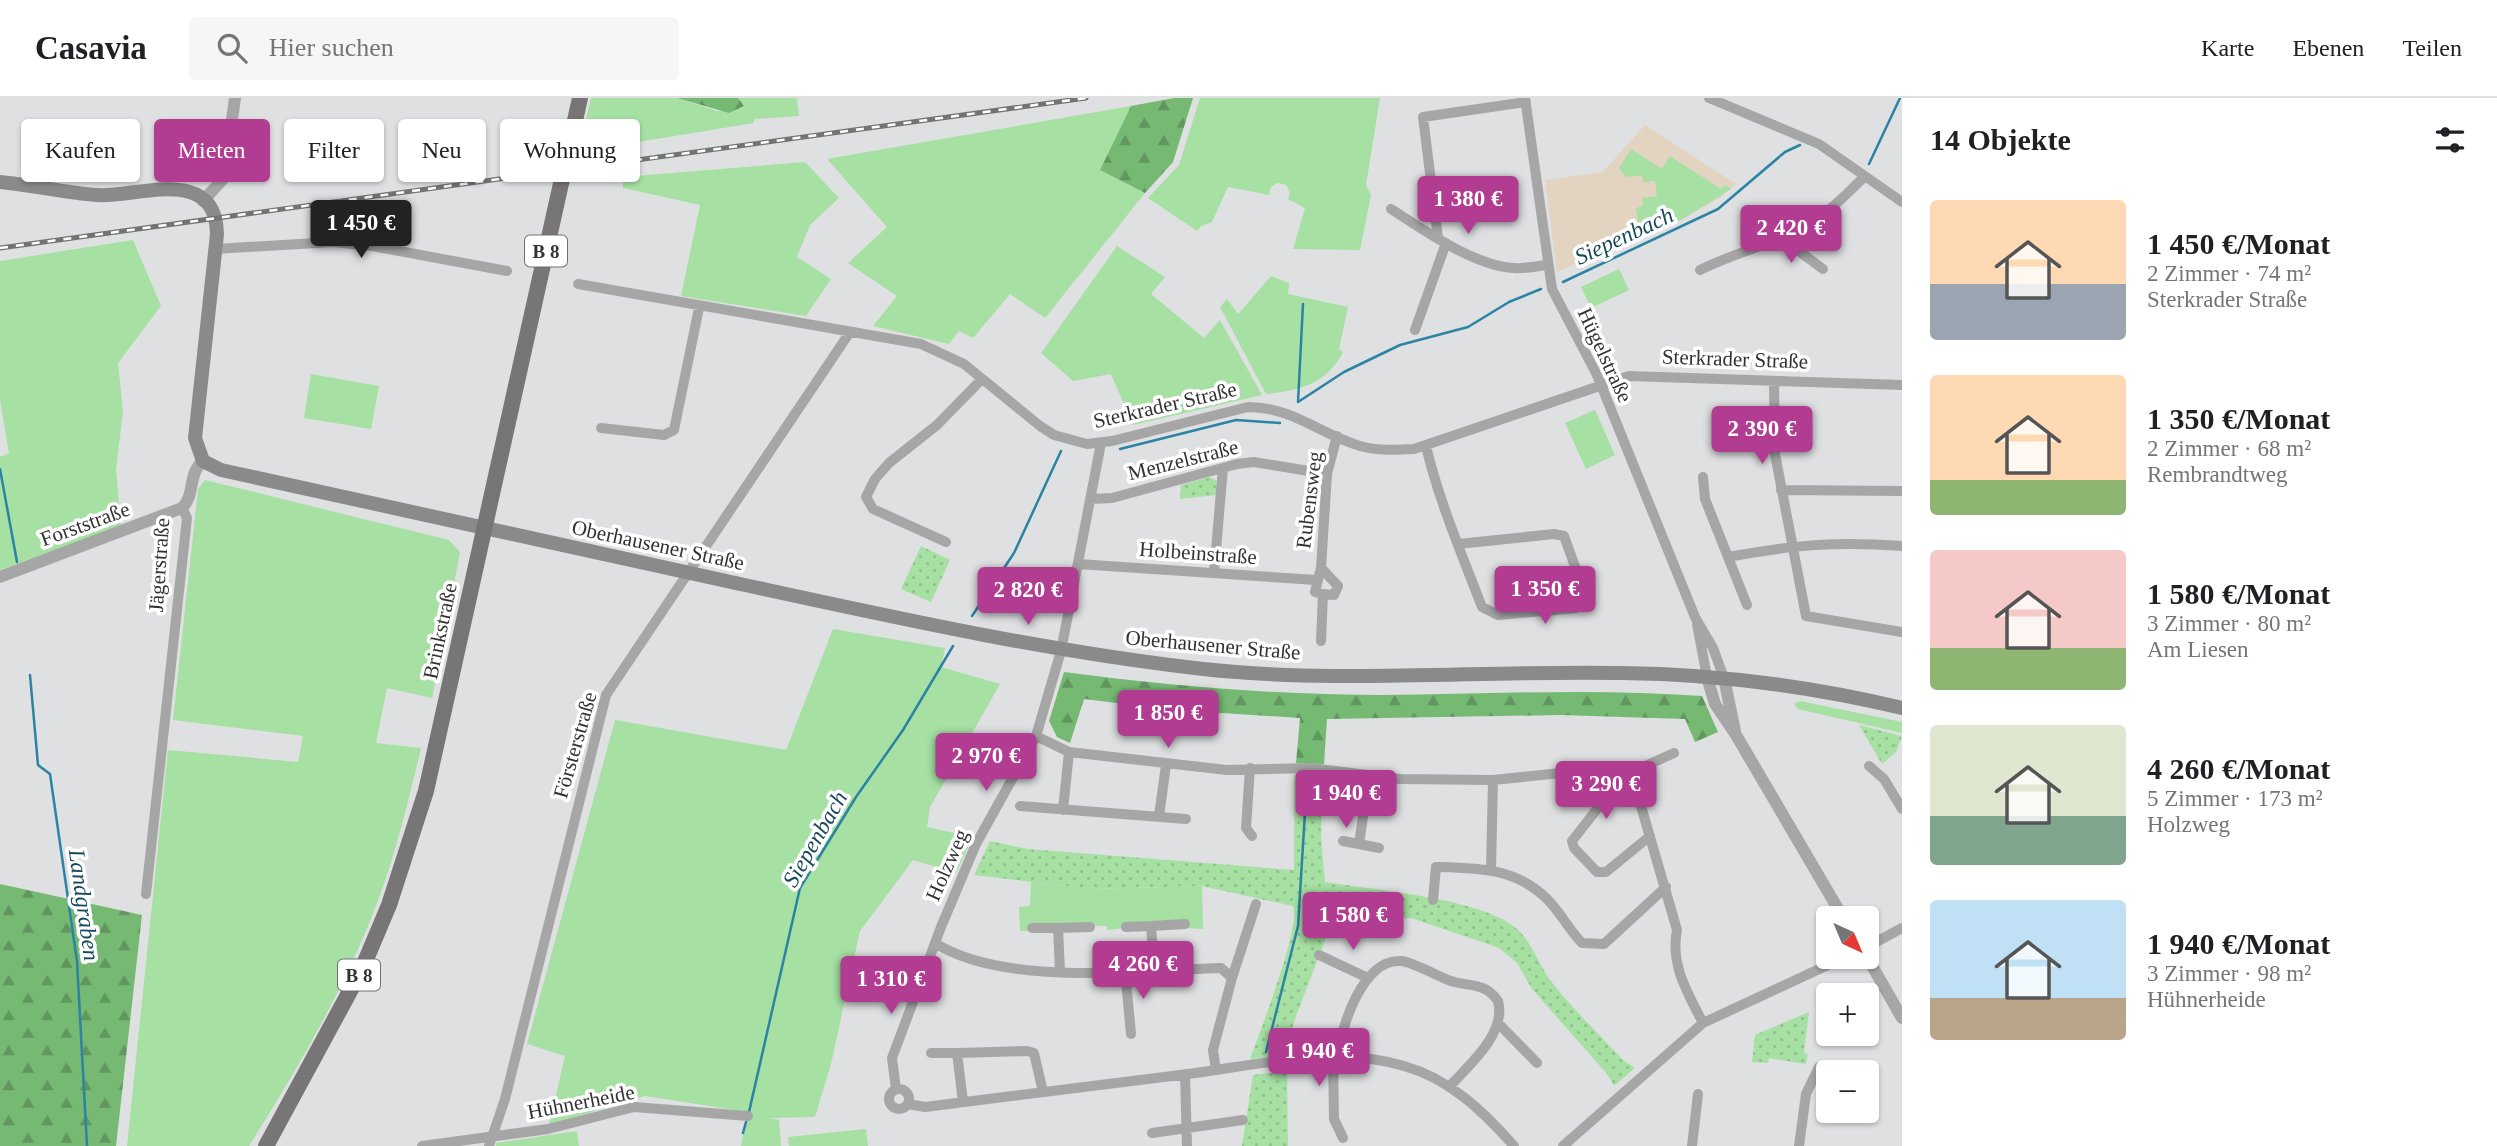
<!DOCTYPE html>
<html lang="de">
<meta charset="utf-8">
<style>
body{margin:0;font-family:"Times New Roman",serif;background:#f6f6f6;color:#202124;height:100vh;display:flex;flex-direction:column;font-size:26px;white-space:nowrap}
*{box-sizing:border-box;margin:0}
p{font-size:23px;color:#757577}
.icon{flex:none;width:38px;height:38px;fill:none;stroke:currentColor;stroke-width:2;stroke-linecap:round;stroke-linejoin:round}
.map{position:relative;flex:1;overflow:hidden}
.side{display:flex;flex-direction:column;background:#fff;width:595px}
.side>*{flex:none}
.banner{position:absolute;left:21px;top:21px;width:665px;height:63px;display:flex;gap:14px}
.needle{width:46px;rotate:136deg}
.buttons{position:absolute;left:1816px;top:808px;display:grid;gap:14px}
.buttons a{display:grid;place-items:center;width:63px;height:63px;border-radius:7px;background:#fff;box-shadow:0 2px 5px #0004;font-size:35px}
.price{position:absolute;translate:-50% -60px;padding:0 16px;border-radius:7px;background:#b23c92;color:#fff;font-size:23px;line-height:46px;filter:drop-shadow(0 2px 4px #0008)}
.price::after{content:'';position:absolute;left:50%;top:42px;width:21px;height:16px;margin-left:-10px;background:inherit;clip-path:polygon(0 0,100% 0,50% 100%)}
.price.current{background:#222;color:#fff}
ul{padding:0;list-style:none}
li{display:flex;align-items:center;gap:21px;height:175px;padding:0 28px}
li span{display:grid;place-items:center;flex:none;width:196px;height:140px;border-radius:7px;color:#555}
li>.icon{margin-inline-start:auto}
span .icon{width:84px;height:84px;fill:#fffc;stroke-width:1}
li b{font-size:30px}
h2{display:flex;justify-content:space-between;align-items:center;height:84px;padding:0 28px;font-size:30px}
.chip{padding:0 24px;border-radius:7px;background:#fff;box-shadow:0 2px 5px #0004;font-size:24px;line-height:63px}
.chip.current{background:#b23c92;color:#fff}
header{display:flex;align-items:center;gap:42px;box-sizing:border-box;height:98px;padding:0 35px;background:#fff;border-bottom:2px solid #e0e0e0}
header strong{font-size:33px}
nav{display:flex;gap:38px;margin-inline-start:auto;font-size:24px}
.search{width:490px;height:63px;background:#f6f6f6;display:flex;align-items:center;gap:18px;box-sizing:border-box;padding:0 24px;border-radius:7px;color:#757577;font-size:26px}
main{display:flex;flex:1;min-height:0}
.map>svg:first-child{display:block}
.education{fill:#e2d4c1}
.grass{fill:#a6e0a3}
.forest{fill:url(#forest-firs)}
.park{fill:url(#park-dots)}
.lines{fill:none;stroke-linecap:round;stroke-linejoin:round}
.stream{stroke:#2c83a3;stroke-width:2.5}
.minor{stroke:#a7a6a6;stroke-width:10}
.tertiary{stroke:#a7a6a6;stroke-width:12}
.secondary{stroke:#8b8a8a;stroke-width:14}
.primary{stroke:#777576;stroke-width:16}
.rail-casing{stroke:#737374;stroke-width:5}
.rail{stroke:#fff;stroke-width:2.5;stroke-dasharray:8;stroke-linecap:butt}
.labels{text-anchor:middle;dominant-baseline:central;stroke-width:7;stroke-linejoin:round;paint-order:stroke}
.shield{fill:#fff;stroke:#707070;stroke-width:2}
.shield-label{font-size:19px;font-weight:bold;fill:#323232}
.street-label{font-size:21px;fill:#323232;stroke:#fff}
.water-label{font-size:23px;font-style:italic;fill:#17485b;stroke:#fff}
</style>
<header>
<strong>Casavia</strong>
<div class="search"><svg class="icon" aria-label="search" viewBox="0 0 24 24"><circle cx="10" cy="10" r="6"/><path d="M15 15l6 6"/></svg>Hier suchen</div>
<nav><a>Karte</a><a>Ebenen</a><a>Teilen</a></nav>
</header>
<main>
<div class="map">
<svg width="1902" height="1048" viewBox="0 0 1902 1048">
<defs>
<pattern id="forest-firs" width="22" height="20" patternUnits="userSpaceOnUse" patternTransform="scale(1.75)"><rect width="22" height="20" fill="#75b973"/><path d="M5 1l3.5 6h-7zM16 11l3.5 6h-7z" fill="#61975f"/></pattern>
<pattern id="park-dots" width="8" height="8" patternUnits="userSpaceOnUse" patternTransform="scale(1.75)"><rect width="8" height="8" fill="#a6e0a3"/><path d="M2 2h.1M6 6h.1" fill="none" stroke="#8fc18d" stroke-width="1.8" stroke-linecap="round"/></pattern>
</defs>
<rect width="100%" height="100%" fill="#dfe0e1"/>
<path class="education" d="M1645,27l91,59 -17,14 -38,22 -28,10 -45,24 -1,-4 -22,2v8l-28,12 -12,-92 58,-8z"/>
<path class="grass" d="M591,0h86l40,13 27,-4 -6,-9h63l-4,1 2,17 -45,3v4l-171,28 -4,-3z
M1200,0h180l-14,87 5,10 -11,55 -67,-1 12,-41 -17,-9 2,-6 -4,-8 -9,-2 -6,4 -2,8 -41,-8 -16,35 -11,4 -4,5 -49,-33 31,-33z
M1131,8l-31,64 45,23 -100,125 -35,-24 -37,44 -14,-7 -10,13 -76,-18 24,-30 -49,-33 39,-36 -60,-68z
M1631,51l31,20 8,-13 51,33 4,-4 6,4 -50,31 -41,17 -4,-29 7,-2 -1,-8 15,-2 -2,-15 -12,1 -1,-7 -16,2 -7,-9z
M805,64l34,36 -29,27 -13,32 34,22 -25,37 -125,-20 19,-91 -77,-17v-11z
M133,142l28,66 -43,57 5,48 -7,59 5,56 -121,44v-113l9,-4 -9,-53v-139z
M1117,148l48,31 -14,17 53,44 16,-18 42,75 -129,30 -22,-51 -38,7 -32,-28z
M1619,171l10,21 -38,18 -10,-21z
M1271,178l18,7 -1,11 60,13 -9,42 4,3c-17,33 -44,38 -77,42l-46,-87 7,-8 11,15z
M311,276l68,12 -8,43 -67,-11z
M1595,312l20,45 -29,14 -21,-46z
M205,382l244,60 11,12 -28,146 -45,-10 -11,55 45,5c-14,58 -28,118 -51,173 -32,79 -76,153 -121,225h-122l41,-396 130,12 5,-26 -130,-16 25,-231z
M833,531l112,19 -4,19 59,17 -70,123 -3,20 46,10 -17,36 -43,-13 -53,71 -29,133 -16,53 -45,1 9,2 2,26h-40l7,-34 -103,-16 -96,29 16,-69 -38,-12 88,-324 171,30z
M1800,603l102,21v11l-104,-24 -4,-5z
M1031,784l58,7 113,-3 1,43 -16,-1 -1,-6 -79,8v-4l-76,-1v6h-11l-1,-24 11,-1z
M866,1031l2,17h-79l-1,-9z
M577,1033l2,15h-83v-3z"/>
<path class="forest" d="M677,0h61l6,8 -15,7z
M1174,0h19l-20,64 -28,31 -45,-23 31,-64z
M1064,574c106,14 212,23 319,23 107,-1 213,-7 319,1l16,36 -23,10 -10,-23 -124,-4 -234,4 -3,45 -28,-1 4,-45 -125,-8 -91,-11 -14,44 -13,-6 -8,-16z
M0,786l142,31 -26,231h-116z"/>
<path class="park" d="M1210,379l7,4 -1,14 -36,4 1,-14z
M921,448l29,14 -19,42 -30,-13z
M1859,627l43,11 -6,16 -14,12z
M1294,674l29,2 -2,62 4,46c47,8 156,16 191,46 15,13 21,33 32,49 22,30 50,56 75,83l12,8 -21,18 -6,-11 -76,-86 -15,-26 -18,-15 -88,-30 -78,1 -38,100 -9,36 -36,4c9,-25 52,-134 43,-153l-91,-20 -113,3 -115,-14 16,-34 38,8 266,21z
M1809,914l-5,41 4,1 -2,10 -37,-6 -1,5 -16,-1 3,-27z
M1287,973l1,75h-46l11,-71z"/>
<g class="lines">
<path class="stream" d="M1869,66l31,-66
M1563,184l155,-73 67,-57 15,-7
M1298,304l46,-30 56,-27 68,-18 41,-25 32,-13
M1298,304l5,-98
M1120,351l116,-29 44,3
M0,371l17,93
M972,518l42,-63 47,-102
M30,577l8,90 12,9 27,187 10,185
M1266,954l32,-126 9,-146
M749,1014l51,-224 56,-91 47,-67 50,-84
M743,1035l3,-11"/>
<path class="minor" d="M1525,0l27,191 45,86 98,242 18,31 11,30
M1709,0l110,46 83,58
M1391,111c33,21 83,57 123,59 11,1 22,-2 33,-3
M1788,138l8,13 27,20
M1438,140l-15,-121 103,-15
M215,151l118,-7 39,4 135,25
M1700,172c28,-14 57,-22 86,-34 31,-12 54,-35 77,-58
M578,186l343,60 43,20 76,62 14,9 33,9 25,-3 136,-34c45,0 71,27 112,39 18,5 36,4 54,3l215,-73 273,9
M1415,232l31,-87
M1774,284l1,72 31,162 96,16
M601,330l63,7 10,-5 25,-122
M1426,348c13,55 36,109 56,161l16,8 78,-7 10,-11 -22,-61 -10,-2 -96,10
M1703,379l2,22 42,106
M1781,392l121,1
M1090,401l22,-1 125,-34 17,-2 73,12
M946,444l-73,-33 -7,-12 9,-18 14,-16 48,-38 45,-46
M1728,459c65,-12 108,-16 174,-11
M1078,466l238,16
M1321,470l17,18 -4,9 -11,-1
M1214,475l9,-105
M1697,526l10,53
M1321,543l2,-47 -8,-2 6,-24 6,-94 10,-38
M1036,638l33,16 158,18 84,-2 89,11 93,1 107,-11 23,7 13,13 41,141c-7,34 10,62 26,93
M1869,668l15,13 18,30
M1250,670l-4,60 6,8
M1369,678l-10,68 20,4
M1020,708l166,13
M1063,712l6,-58
M1159,718l7,-51
M1650,738l-44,36h-9l-23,-24 -2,-7 51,-65 51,-23
M1343,743l16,3
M1491,771l2,-89
M146,796l41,-376 -5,-10
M1433,802l3,-33c42,1 81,1 112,33 13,13 21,30 34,43l22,1 62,-57
M1126,829l25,-1
M1032,830h26
M935,845c69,44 205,27 286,25l11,10 -19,72 3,20
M1867,849l35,-19
M1319,857l49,23
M1154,871l-3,-43 34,-2
M1125,872l6,64
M1060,873l-2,-43 32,-1
M1232,880l24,-74
M1498,925l39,40
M931,955h26
M1333,958l1,63 9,19
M1339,958c1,-30 25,-98 62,-95 12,1 36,15 50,20 19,6 34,1 47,20 9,32 -29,64 -49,86
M1185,976l2,72
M889 1001a10 10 0 1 1 20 0a10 10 0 1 1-20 0Z
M896,991l-4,-31 49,-131 35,-83 60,-108 25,-85 40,-208
M963,1004l-6,-49 70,-2 7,2 9,39
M908,1006l17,3c87,-11 175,-22 263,-33 71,-9 146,-29 216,-8 46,13 79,45 110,80
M1152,1035l91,-13
M422,1048l126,-17 86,-22 114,9
M489,1048l16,-47 101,-404 244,-363
M1563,1048l140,-123 142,-66
M1692,1048l6,-52
M1799,1048l7,-52 13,-27"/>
<path class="tertiary" d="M203,103l21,-23 11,-80
M0,479l182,-69c14,-14 5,-33 21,-47
M1707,579l8,27 21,31 108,184
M1724,580l11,53
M1867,859l35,61"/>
<path class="secondary" d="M0,84c33,3 64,11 97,13 38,3 119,-31 120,39l-22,204 8,23 18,9c170,38 340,75 510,112 157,34 312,69 472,87 139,15 280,1 419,4 95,1 188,13 280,35"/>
<path class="primary" d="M266,1048l96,-177 27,-64 37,-114 154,-693"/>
<g class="rail-casing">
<path id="rail" d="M0,150l1086,-150"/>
</g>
<use href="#rail" class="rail"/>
</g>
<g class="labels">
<g class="shield">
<rect x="525" y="137.5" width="42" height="31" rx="5"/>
<rect x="338" y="861.5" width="42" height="31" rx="5"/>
</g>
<g class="shield-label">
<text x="546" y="153">B 8</text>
<text x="359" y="877">B 8</text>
</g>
<g class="street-label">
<text transform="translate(1605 257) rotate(65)">Hügelstraße</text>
<text transform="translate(1735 261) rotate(2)">Sterkrader Straße</text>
<text transform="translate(1165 307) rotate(-13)">Sterkrader Straße</text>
<text transform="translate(1183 362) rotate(-14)">Menzelstraße</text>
<text transform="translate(1309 402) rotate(-83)">Rubensweg</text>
<text transform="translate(85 426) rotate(-20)">Forststraße</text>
<text transform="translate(658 447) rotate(12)">Oberhausener Straße</text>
<text transform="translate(1198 455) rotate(4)">Holbeinstraße</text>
<text transform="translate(159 467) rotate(-86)">Jägerstraße</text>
<text transform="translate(440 533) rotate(-78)">Brinkstraße</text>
<text transform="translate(1213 547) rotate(5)">Oberhausener Straße</text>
<text transform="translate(575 647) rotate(-74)">Försterstraße</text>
<text transform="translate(947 767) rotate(-66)">Holzweg</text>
<text transform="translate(581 1004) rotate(-11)">Hühnerheide</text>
</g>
<g class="water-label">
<text transform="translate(1624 138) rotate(-25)">Siepenbach</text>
<text transform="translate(815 741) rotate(-60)">Siepenbach</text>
<text transform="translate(84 807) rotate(82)">Landgraben</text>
</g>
</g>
</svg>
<div class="buttons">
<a><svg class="needle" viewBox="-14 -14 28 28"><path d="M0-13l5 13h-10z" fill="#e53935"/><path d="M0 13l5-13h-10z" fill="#757577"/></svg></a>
<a>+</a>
<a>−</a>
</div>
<b class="price" style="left:1468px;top:138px">1 380 €</b>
<b class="price current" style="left:361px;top:162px">1 450 €</b>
<b class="price" style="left:1791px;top:167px">2 420 €</b>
<b class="price" style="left:1762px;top:368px">2 390 €</b>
<b class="price" style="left:1545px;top:528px">1 350 €</b>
<b class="price" style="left:1028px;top:529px">2 820 €</b>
<b class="price" style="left:1168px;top:652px">1 850 €</b>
<b class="price" style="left:986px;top:695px">2 970 €</b>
<b class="price" style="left:1606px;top:723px">3 290 €</b>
<b class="price" style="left:1346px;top:732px">1 940 €</b>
<b class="price" style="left:1353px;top:854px">1 580 €</b>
<b class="price" style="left:1143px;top:903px">4 260 €</b>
<b class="price" style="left:891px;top:918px">1 310 €</b>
<b class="price" style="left:1319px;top:990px">1 940 €</b>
<div class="banner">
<a class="chip">Kaufen</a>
<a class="chip current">Mieten</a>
<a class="chip">Filter</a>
<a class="chip">Neu</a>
<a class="chip">Wohnung</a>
</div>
</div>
<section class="side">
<h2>14 Objekte<svg class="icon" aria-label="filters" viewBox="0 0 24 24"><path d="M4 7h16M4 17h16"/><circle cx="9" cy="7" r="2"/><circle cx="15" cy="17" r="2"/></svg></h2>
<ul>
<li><span style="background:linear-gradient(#ffd9b3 60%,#9aa5b1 0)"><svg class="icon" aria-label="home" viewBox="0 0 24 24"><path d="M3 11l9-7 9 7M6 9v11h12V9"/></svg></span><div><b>1 450 €/Monat</b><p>2 Zimmer · 74 m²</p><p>Sterkrader Straße</p></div></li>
<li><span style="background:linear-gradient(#ffd9b3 75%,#8fb573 0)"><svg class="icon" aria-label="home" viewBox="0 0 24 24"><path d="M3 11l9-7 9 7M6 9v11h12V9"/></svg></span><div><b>1 350 €/Monat</b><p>2 Zimmer · 68 m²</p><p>Rembrandtweg</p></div></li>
<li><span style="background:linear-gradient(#f6c9c9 70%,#8fb573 0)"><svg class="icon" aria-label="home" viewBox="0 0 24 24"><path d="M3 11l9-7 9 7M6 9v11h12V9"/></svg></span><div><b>1 580 €/Monat</b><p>3 Zimmer · 80 m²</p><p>Am Liesen</p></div></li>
<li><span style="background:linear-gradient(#dfe7d0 65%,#7fa58c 0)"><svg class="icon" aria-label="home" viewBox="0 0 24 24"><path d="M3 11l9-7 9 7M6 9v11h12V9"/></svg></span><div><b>4 260 €/Monat</b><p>5 Zimmer · 173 m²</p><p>Holzweg</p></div></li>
<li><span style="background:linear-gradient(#bfe0f5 70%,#b9a48a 0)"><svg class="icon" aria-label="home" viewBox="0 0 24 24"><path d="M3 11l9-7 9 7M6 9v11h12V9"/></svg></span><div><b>1 940 €/Monat</b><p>3 Zimmer · 98 m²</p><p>Hühnerheide</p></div></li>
</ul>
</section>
</main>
